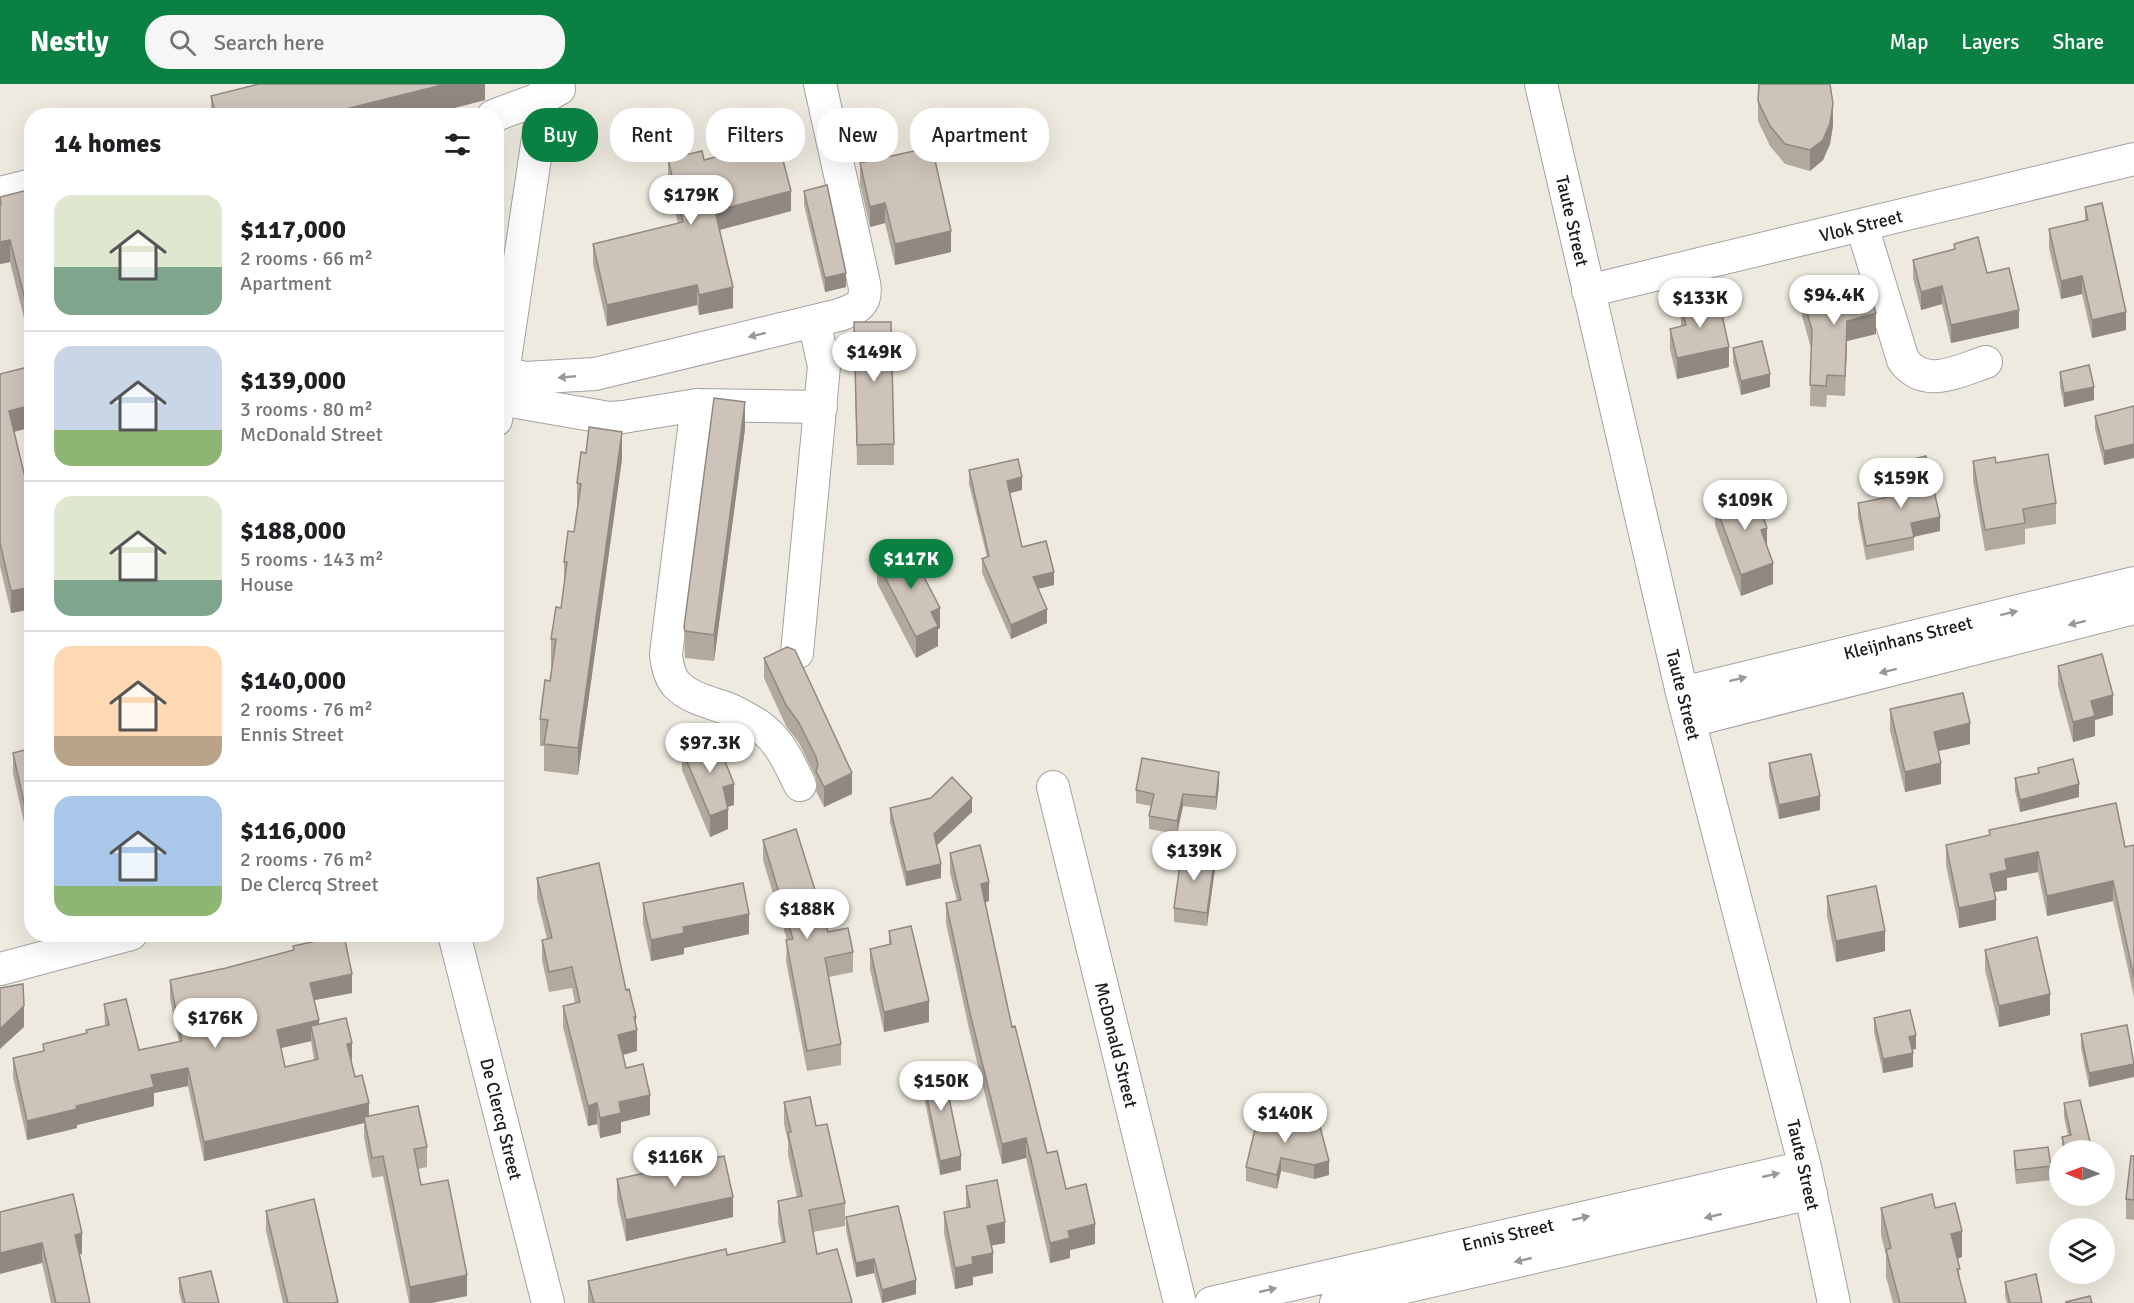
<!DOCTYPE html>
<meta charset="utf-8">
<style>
body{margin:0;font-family:Signika,sans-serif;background:#f6f6f6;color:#202124;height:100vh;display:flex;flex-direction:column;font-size:22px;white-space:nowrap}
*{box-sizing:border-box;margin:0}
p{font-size:20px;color:#757577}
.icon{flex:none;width:33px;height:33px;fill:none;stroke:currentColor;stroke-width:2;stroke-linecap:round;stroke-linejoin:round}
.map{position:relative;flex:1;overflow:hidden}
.panel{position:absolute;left:24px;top:24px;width:480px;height:834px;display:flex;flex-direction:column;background:#fff;border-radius:24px;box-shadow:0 6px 24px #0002}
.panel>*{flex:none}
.guide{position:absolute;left:522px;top:24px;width:570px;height:54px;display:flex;gap:12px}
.needle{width:39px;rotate:271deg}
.fabs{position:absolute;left:2049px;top:1056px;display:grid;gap:12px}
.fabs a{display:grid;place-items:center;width:66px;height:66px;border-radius:50%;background:#fff;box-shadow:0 6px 24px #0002;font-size:30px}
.price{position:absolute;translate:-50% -51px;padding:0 14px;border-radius:21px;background:#fff;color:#222;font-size:20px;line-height:39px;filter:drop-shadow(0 2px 3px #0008)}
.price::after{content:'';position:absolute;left:50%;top:36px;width:18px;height:14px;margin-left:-9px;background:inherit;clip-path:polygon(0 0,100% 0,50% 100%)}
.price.selected{background:#0b8043;color:#fff}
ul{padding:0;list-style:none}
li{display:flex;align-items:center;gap:18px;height:150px;padding:0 30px}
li+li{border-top:2px solid #e0e0e0}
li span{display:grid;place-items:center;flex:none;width:168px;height:120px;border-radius:18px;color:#555}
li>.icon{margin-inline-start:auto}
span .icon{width:72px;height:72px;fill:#fffc;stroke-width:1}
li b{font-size:26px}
h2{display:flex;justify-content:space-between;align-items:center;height:72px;padding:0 30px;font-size:26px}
.tag{padding:0 21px;border-radius:24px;background:#fff;box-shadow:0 6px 24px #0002;font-size:21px;line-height:54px}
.tag.selected{background:#0b8043;color:#fff}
header{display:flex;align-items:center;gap:36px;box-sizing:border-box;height:84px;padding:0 30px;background:#0b8043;color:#fff}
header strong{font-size:28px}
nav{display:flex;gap:33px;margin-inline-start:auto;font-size:21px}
.search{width:420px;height:54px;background:#f6f6f6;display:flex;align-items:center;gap:15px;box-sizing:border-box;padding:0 21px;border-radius:24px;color:#757577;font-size:22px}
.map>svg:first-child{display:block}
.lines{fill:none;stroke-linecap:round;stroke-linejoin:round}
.minor-casing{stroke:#a2a2a2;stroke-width:34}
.minor{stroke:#fff;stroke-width:32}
.wall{fill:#b1a89e;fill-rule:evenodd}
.shaded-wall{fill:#908881}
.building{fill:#cec3b8;stroke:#908881;stroke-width:1.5}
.oneway{fill:#989898}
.labels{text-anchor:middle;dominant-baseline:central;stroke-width:6;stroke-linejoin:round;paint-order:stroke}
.street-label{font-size:18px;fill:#1b1b1b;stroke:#fff}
</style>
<header>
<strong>Nestly</strong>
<div class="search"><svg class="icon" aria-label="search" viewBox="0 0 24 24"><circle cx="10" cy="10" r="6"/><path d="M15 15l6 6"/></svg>Search here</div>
<nav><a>Map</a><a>Layers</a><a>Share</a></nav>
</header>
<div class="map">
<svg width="2134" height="1219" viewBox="0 0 2134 1219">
<rect width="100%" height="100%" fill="#eeeadf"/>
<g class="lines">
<g class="minor-casing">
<path id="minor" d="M1541,0l141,609 123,474 29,136
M493,32l51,-19 15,-8
M0,109l32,-8
M1862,142l41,134c22,30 55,11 83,2
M1588,207l546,-132
M504,289l21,5 70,-4 244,-59c18,-6 29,-11 25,-32l-44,-199
M499,315l110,19 14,-1 74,-12 124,2
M697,321l-31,249c1,10 3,22 10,30 13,14 33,18 50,24 11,4 22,11 32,17 22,15 31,38 42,60
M496,336l50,-336
M797,569l27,-287 -10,-45
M1682,609l452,-110
M1690,637l444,-113
M1053,703l127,516
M454,850l94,369
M0,885l131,-35
M1211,1219l594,-136
M1336,1219l475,-110"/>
</g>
<use href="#minor" class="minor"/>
</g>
<path class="wall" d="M485,0v16l-62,16h-212v-20z
M1758,17l75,24 -3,19 -7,16 -13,11 -25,-7 -15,-18 -12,-25z
M668,75l36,1 87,51 -71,19 13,78 -34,7 -2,-10 -90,21 -14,-62v-20l85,-20 -10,-45z
M860,79l91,89 -56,13 -10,-42 -15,4 -10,-43z
M32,105v161l-22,-88 -10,2v-67z
M804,107l42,96 -21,5 -21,-87z
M2085,123l41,123 -34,8 -10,-44 -21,5 -12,-51v-19l36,-8z
M1954,160l33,29 32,55 -68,15 -9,-39 -21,6 -8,-32v-18l41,-10z
M1802,211l74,39 -29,7 -2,55 -18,-1 -1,12 -16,-1 1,-58 -9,-32z
M1681,221l48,62 -52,12 -7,-30v-20l11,-3z
M854,259l40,101v21h-37z
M1733,264l37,39 -29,8 -8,-33z
M32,282v61l-18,5 18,74v103l-21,4 -11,-47v-192z
M2060,288l34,28 -30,7 -4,-21z
M2134,322l-30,59 -9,-36v-13z
M745,345l-31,232 -29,-3 -1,-31z
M622,375l-44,316 -34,-4v-25h-4v-27l10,-38 2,-15h-1v-27l10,-31 3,-22v-24l10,-30 3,-22v-27z
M1910,376l30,71 -26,6v13l-48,10 -8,-43v-14l48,-9v-15l5,-1z
M1973,377l23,2 60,40v21l-31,5v15l-40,7 -12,-70z
M969,386l53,20 -12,3 12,54 32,38 -16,4 9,34 -36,16 -29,-66v-14l5,-2 -18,-73z
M1715,420l52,43 6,37 -32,12 -26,-71z
M877,478l63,66 -2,1v17l-22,12 -39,-75z
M30,543h2v26l-2,-6z
M764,574l88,136 -28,13 -8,-16v-13l-17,-35 -13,-17 -22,-48z
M2058,582l55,49 -18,5v16l-22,6 -15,-56z
M1890,625l80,35 -32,7 3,33 -36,8 -15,-62z
M32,664l-5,88 -14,-63v-20z
M682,666l52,55 -7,2 1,22 -18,8 -28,-67z
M1769,679l51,47 -41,9 -10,-43z
M2038,684l41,29 -59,15 -5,-21v-13l23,-5z
M1219,701l-3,25 -33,-4 -6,28 -28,-5v-13l2,-10 -15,-3v-13z
M890,724l82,4 -35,33 4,33 -35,8 -16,-64z
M1989,746l136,17 9,-2v152l-21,-96 -66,15 -9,-44 -31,6v12l-12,2 1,28 -37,8 -13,-63v-20l43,-10z
M763,756l65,92 25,20v20l-24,5 12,67v21l-34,6 -21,-110 1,-21 -24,-80z
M950,769l39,48 -4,1 27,125 35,126 48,91 -25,6v8l-20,5 -24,-105 -24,6 -33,-135 -23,-106v-20l11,-2 -7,-28z
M1215,785l-8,57 -33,-4v-14z
M537,794l89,112 10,35 1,26 -14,4 3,13 24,47 -29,7v11l-21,5 -3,-14 -9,2 -25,-99v-21l12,-3 -3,-15 -23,4 -7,-32v-20l5,-1 -10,-41z
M1827,812l58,55 -49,11 -9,-46z
M643,819l106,31 -65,14v6l-33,7 -8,-37z
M889,847l40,91 -45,10 -14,-63v-20l19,-4z
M293,862l59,47 -38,7 5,24 32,38 4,15 14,39 58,31v20l-9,2 3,16 46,111 -36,7h-22l-26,-127 -11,2 -8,-41v-14l-160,38 -16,-75 -34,7v13l-77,19v3l-50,12 -14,-63v-19l30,-7v-7l43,-11v-3l19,-4 -1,-22 35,46 40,-8 -9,-43v-19l56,-12 67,-17zM311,957l3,19 -29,7 -4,-19z
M1985,866l65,65 -51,12 -14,-57z
M1874,934l42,31 -4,1 1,17 -30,6 -9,-41z
M2127,941l-38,62 -8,-39v-14z
M921,984l40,102 -21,5 -19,-93z
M784,1018l32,24 29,77v23l-32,6 4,22 35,49h-264v-22l139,-26 55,-12 -4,-20v-22l19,-4 -9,-42v-14l-4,-17z
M2064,1019l28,47h-30v-13l6,-2 -4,-18z
M1259,1029l70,62 -15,4 -33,-8 -4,18 -31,-8v-14z
M2014,1067l37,15v14l-35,4 -2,-19z
M2134,1072v64l-8,-1v-20z
M617,1095l116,38 -107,24 -9,-41z
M966,1102l39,57 -14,3 2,27 -20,4v8l-18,4 -11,-56v-21l22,-4z
M1881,1124h54l27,49 -4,2 2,21 6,23h-73l-7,-26v-22l-5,-20z
M266,1127l72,92h-55l-17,-72z
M0,1128l82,42h-2l10,49h-39l-9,-40z
M846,1133l70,77 -34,9 -8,-30 -18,4 -10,-47z
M179,1194l40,25h-37l-3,-11z
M2005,1198l37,21h-35l-2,-7z"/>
<path class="shaded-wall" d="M446,0h39v16l-62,16h-105z
M1833,20v21l-3,19 -7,16 -13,11v-21z
M791,107v20l-76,20v-20z
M885,119v20l-15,4v-20z
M951,147v21l-56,13v-21z
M10,156v22l-10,2v-22z
M846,189v14l-21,5v-14z
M2082,192v18l-21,5v-18z
M697,201v20l-90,21v-21z
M1942,202v18l-21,6v-18z
M733,203v21l-34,7v-20z
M2019,226v18l-68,15v-18z
M2126,228v18l-34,8v-18z
M1876,229v21l-29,7 -2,55 2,-75z
M1729,263v20l-52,12v-21z
M1770,290v13l-29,8v-14z
M2094,303v13l-30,7v-14z
M745,318v27l-31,232v-26z
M32,321v22l-23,6v-22z
M622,348v27l-44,316v-27z
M2134,360v14l-30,7v-14z
M1022,393v13l-15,4v-13z
M1940,433v14l-29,6v-14z
M1767,444v21l-6,-19z
M1773,479v21l-32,12v-21z
M1054,488v13l-21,5v-13z
M32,503v22l-21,4v-22z
M940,524v20l-2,1v17l-22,12v-21l15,-25z
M1047,525v14l-36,16v-14z
M2113,611v20l-18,5v16l-22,6v-20l18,-21z
M1970,639v21l-36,8v-20z
M1941,679v21l-36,8v-20z
M1219,688v13l-3,25v-13z
M852,689v21l-28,13v-20z
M734,700v21l-11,3v-21z
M2079,700v13l-59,15v-12z
M1183,710v12l-6,28v-13z
M1820,712v14l-41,9v-14z
M972,714v14l-38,36v-14z
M728,725v20l-18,8v-21z
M32,731v20l-5,1v-20z
M2038,768v20l-31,6v12l-17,3v-19l15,-15z
M1215,771v14l-8,57v-13z
M941,780v14l-35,8v-14z
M2113,797v20l-66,15v-20z
M989,798v19l-8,3v-20z
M1996,816v20l-37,8v-20z
M749,830v20l-65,14v6l-33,7v-21l32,-13z
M1885,847v20l-49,11v-21z
M352,890v19l-42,8v-18z
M2050,910v21l-51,12v-21z
M929,917v21l-45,10v-20z
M24,922v21l-24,22v-20z
M634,933h2v14l1,-1v21l-19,5v-21z
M319,936v19l-8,-13v15l-34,8v-19z
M1916,951v14l-7,1v-13z
M352,959v19l-5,-18z
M1913,969v14l-30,6v-14z
M2134,980v13l-45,10v-14z
M188,984v18l-34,7v13l-77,19v3l-50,12v-19l49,-15 75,-31z
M650,1011v20l-29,7v11l-21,5v-20l19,-16z
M369,1019v19l-5,-5v6l-160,38v-19z
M597,1019v21l-9,2v-20z
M1026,1054v20l-24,6v-20z
M961,1072v14l-21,5v-14z
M1281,1074v13l-4,18v-14z
M1329,1077v14l-15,4v-14z
M733,1113v20l-107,24v-21z
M1005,1138v21l-18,3v-20z
M1095,1140v20l-25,6v8l-20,5v-20l18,-12z
M1962,1147v26l-11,3v-26z
M82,1149v21l-7,1v-20z
M42,1159v20l-42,11v-21z
M993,1169v20l-20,4v8l-18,4v-21l17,-11z
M874,1175v14l-18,4v-14z
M467,1191v21l-36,7h-21v-16z
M916,1196v14l-34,9v-13z"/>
<path class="building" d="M259,0h187l-128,32h-102l-5,-20z
M1759,0h71l3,20 -3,19 -7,17 -13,10 -25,-6 -15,-18 -12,-25z
M778,57l13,50 -76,20 18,76 -34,8 -2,-10 -90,20 -14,-61 90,-22 -15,-63 34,-8 2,9z
M932,63l19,84 -56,13 -10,-41 -15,4 -10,-44z
M827,101l19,88 -21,5 -21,-87z
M32,105v138l-22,-87 -10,2v-38h1l-1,-7z
M2102,119l24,109 -34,8 -10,-44 -21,5 -12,-52 39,-9 -3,-13z
M1978,153l9,36 22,-5 10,42 -68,15 -9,-39 -21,6 -8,-32 42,-11 -1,-5z
M1865,194l11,35 -29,8 -2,55 -18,-1 -1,11 -16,-1 2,-55 -10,-35z
M1718,213l11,50 -52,11 -7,-29 16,-4 -5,-20z
M854,238h37l3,122 -37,1z
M1762,257l8,33 -29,7 -8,-33z
M2089,281l5,22 -30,6 -4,-21z
M32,282v39l-23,6 23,95v81l-21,4 -11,-48v-169z
M714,314l31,4 -31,233 -29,-4 -1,-4z
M2134,322v38l-30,7 -9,-35z
M589,343l33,5 -44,316 -34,-4 4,-24 -8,-1 5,-39 5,1 6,-42h-5l5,-32 5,1 6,-46h-3l4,-31 6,1 7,-48 -4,-1 4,-31 5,1z
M2048,370l8,49 -33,6 2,14 -40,7 -12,-69 22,-4 1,6z
M1926,372l14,61 -29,6 3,14 -48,9 -8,-43 51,-10 -3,-14 8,-2 -4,-17z
M1018,375l4,18 -15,4 15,66 24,-6 8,31 -21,5 14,32 -36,16 -29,-66 7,-3 -20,-86z
M1753,406l14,38 -6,2 12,33 -32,12 -26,-71z
M908,462l32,62 -9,4 7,14 -22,11 -39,-75z
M787,563l8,3 57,123 -28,14 -8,-16 2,-6 -2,-8 -17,-34 -13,-18 -22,-47z
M2102,570l11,41 -22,6 4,15 -22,6 -15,-56z
M1963,609l7,30 -36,9 7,31 -36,9 -15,-63z
M715,652l19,48 -11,3 5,22 -18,7 -28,-66z
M32,664v67l-5,1 -14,-63z
M1811,670l9,42 -41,9 -10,-42z
M1142,674l77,14 -3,25 -33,-3 -6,27 -28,-5 5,-22 -18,-4z
M2073,675l6,25 -59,16 -5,-22 24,-5 -1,-5z
M952,693l20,21 -38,36 7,30 -35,8 -16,-64 41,-10z
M2116,719l9,44 9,-2v133l-21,-97 -66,15 -9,-44 -33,7 2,11 -17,4 6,26 -37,8 -13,-63 44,-10 -1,-5z
M796,745l32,103 20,-4 5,24 -28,6 16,86 -34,7 -21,-111 7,-1 -30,-99z
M980,761l9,37 -8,2 31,143 3,-1 32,127 10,-2 9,38 20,-5 9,40 -27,7 2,7 -20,5 -24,-105 -24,6 -33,-135 -23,-106 15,-3 -11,-47z
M1182,766l33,5 -8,58 -33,-5z
M599,779l27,127 3,-1 7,28h-2l3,13 -19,5 8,33 17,-4 7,31 -31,7 2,11 -21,5 -3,-15 -9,3 -25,-100 17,-4 -8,-35 -23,5 -7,-32 10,-2 -15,-60z
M743,799l6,31 -66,13 1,6 -33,7 -8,-37z
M1876,802l9,45 -49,10 -9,-45z
M911,842l18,75 -45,11 -14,-63 21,-5 -2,-13z
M344,851l8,39 -42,9 9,37 -42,10 8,37 33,-8 -7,-33 35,-8 6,25 -5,1 8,33 7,-2 7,28 -165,39 -16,-74 -37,7 3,12 -78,19 1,3 -50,12 -14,-63 31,-7 -1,-7 44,-11 -1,-3 23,-5 -5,-21 22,-5 13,51 43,-9 -12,-61 56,-12 68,-18 -1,-4z
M2037,853l13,57 -51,12 -14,-56z
M23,900l1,22 -24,23v-41z
M1910,926l6,25 -7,2 4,16 -30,6 -9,-41z
M2127,941l7,39 -45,9 -8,-39z
M942,980l19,92 -21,5 -19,-93z
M810,1013l6,29 11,-2 18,79 -36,7 8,44 20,-5 15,53 -5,1h-253l-6,-22 138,-32 1,6 58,-13 -7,-41 24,-5 -14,-63 3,-1 -7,-30z
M2080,1016l12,50h-27l-3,-13 9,-2 -7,-32z
M418,1022l9,41 -13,2 7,36 27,-5 19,95 -57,12 -27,-131 -11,2 -8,-41z
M1259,1029l52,12 8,-2 10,38 -15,4 -33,-7 -4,17 -31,-8z
M2048,1063l3,19 -35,4 -2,-19z
M724,1072l9,41 -107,23 -9,-41z
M2131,1072h3v44l-8,-1z
M997,1096l8,42 -18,4 6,27 -21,4 1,7 -18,4 -11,-56 26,-5 -4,-21z
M73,1110l9,39 -7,2 15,68h-34l-14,-60 -42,10v-41z
M1932,1110l3,14 20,-5 7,28 -11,3 9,35h-3l9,34h-66l-14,-53 5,-2 -10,-40z
M314,1115l24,103 -5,1h-45l-22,-92z
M898,1122l18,74 -34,10 -8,-31 -18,4 -10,-46z
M211,1187l8,32h-34l-6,-25z
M2036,1190l6,29h-32l-5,-21z
M2090,1212l2,7h-25l-1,-1z"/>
<defs><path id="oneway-solid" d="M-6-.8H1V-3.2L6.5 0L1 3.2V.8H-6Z" transform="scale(1.5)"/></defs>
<g class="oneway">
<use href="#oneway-solid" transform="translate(757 251) rotate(166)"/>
<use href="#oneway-solid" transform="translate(567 293) rotate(175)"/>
<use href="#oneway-solid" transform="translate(2009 529) rotate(-14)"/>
<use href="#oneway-solid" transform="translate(2077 539) rotate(166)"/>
<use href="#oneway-solid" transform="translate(1888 587) rotate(166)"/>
<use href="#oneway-solid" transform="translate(1738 595) rotate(-14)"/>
<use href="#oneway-solid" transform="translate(1771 1091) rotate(-13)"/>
<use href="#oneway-solid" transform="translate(1713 1132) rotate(167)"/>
<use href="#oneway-solid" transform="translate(1581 1134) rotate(-13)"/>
<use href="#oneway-solid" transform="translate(1523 1176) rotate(167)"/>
<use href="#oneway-solid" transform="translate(1268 1206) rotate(-13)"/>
</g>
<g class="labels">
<g class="street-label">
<text transform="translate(1572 137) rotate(77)">Taute Street</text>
<text transform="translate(1861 142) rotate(-14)">Vlok Street</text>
<text transform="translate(1908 554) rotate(-14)">Kleijnhans Street</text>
<text transform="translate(1683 611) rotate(76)">Taute Street</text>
<text transform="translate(1116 961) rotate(76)">McDonald Street</text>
<text transform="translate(501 1035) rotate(76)">De Clercq Street</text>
<text transform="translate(1803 1081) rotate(77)">Taute Street</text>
<text transform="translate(1508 1151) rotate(-13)">Ennis Street</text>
</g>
</g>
</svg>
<div class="fabs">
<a><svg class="needle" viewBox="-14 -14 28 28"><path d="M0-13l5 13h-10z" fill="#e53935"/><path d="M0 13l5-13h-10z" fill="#757577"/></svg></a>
<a><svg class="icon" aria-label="layers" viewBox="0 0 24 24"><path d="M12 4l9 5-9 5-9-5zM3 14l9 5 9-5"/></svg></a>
</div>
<b class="price" style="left:691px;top:142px">$179K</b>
<b class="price" style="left:1834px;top:242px">$94.4K</b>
<b class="price" style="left:1700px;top:245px">$133K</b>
<b class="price" style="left:874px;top:299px">$149K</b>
<b class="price" style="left:1901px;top:425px">$159K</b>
<b class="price" style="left:1745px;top:447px">$109K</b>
<b class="price selected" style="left:911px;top:506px">$117K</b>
<b class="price" style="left:710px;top:690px">$97.3K</b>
<b class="price" style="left:1194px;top:798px">$139K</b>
<b class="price" style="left:807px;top:856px">$188K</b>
<b class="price" style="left:215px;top:965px">$176K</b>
<b class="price" style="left:941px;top:1028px">$150K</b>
<b class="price" style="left:1285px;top:1060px">$140K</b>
<b class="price" style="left:675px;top:1104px">$116K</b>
<div class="guide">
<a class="tag selected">Buy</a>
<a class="tag">Rent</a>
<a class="tag">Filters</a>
<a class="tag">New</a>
<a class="tag">Apartment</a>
</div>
<section class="panel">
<h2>14 homes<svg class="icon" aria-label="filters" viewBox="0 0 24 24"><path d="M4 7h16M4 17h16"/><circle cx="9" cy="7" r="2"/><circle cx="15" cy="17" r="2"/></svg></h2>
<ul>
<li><span style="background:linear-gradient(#dfe7d0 60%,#7fa58c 0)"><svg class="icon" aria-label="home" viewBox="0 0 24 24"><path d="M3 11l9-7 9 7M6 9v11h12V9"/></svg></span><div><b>$117,000</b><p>2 rooms · 66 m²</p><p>Apartment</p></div></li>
<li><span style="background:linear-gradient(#c9d6e8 70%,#8fb573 0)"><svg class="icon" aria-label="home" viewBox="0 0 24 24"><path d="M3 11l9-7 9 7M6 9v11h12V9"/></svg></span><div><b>$139,000</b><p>3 rooms · 80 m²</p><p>McDonald Street</p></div></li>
<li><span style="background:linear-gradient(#dfe7d0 70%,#7fa58c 0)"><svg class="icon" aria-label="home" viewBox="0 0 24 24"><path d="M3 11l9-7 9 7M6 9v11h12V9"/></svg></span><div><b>$188,000</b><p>5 rooms · 143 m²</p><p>House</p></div></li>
<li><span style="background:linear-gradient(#ffd9b3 75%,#b9a48a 0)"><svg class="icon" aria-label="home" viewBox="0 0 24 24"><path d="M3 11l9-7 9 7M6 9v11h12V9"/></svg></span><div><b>$140,000</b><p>2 rooms · 76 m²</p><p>Ennis Street</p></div></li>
<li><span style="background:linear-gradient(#a9c7e8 75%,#8fb573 0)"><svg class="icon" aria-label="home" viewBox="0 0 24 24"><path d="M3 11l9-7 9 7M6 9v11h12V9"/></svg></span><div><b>$116,000</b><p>2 rooms · 76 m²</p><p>De Clercq Street</p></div></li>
</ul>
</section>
</div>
